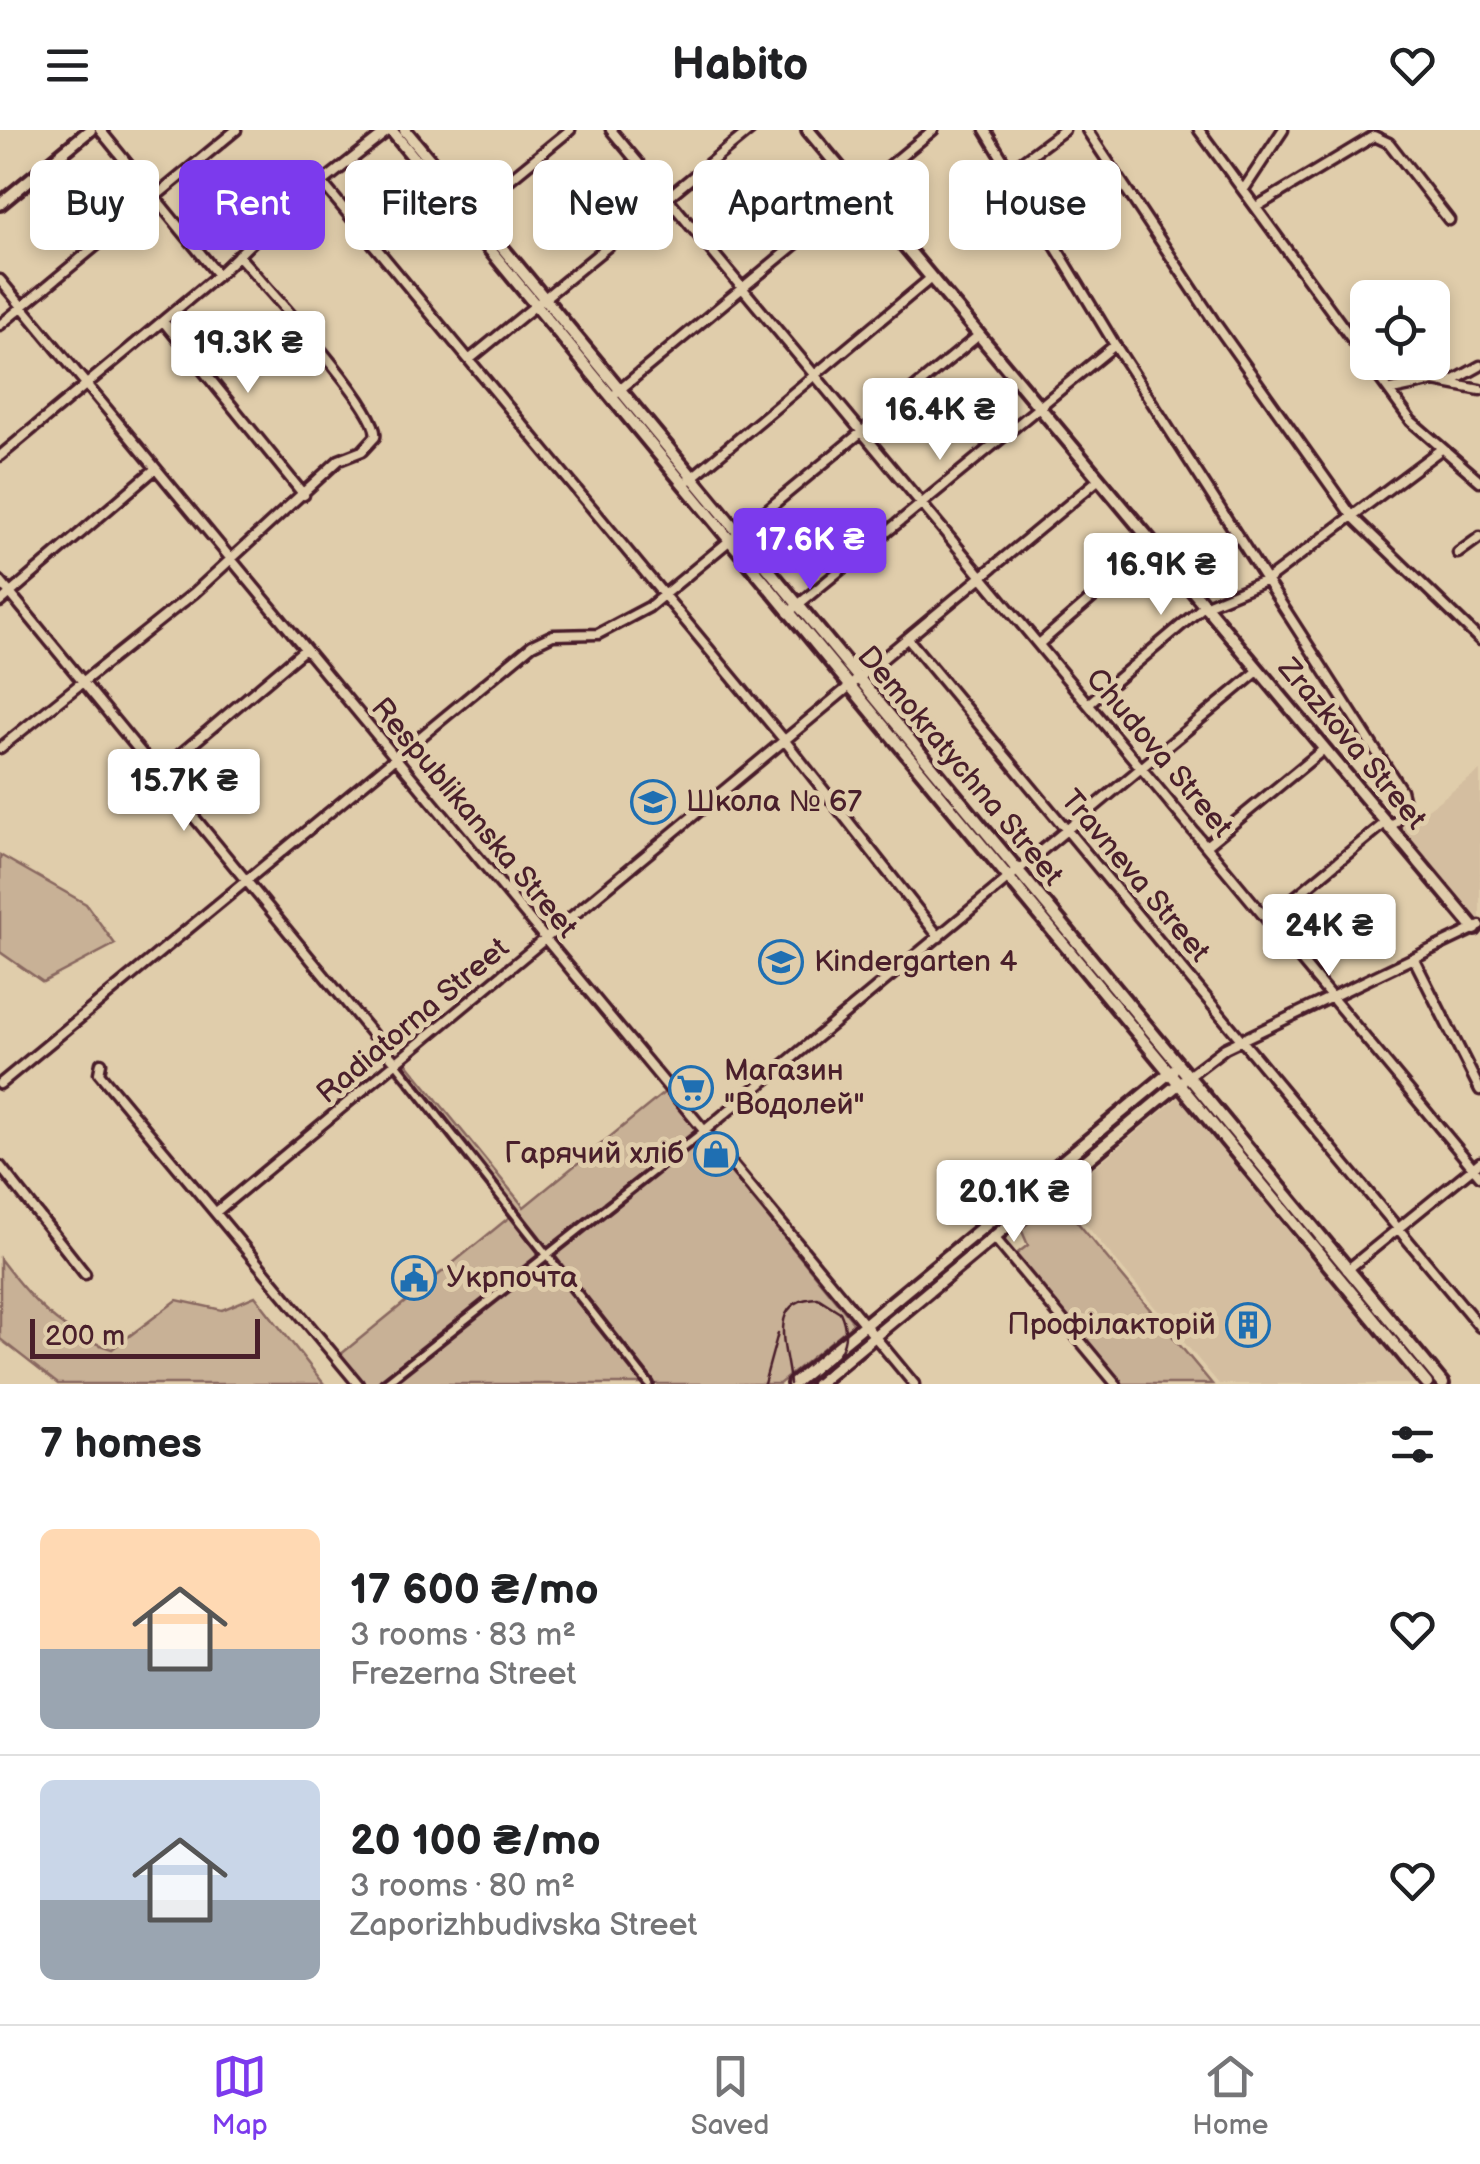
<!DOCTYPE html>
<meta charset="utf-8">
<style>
body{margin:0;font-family:"Balsamiq Sans",sans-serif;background:#f2f2f2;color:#202124;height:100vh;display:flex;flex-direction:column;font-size:38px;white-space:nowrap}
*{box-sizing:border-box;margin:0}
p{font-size:32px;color:#757577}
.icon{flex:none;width:55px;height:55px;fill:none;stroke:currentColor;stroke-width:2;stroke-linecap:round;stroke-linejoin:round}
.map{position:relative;height:1254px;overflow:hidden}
.drawer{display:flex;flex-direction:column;background:#fff;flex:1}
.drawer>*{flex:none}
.top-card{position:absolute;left:30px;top:30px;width:1420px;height:90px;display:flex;gap:20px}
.controls{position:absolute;left:1350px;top:150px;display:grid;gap:20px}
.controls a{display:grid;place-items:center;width:100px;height:100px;border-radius:15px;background:#fff;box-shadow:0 5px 15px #0003;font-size:50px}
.scale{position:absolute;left:30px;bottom:25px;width:230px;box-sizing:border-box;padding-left:10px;border:5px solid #4a1f2b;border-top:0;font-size:28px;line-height:35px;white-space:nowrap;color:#4a1f2b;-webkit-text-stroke:8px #e0cdab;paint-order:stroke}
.price{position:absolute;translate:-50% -85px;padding:0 22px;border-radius:10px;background:#fff;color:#222;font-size:32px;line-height:65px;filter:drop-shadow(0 2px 5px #0008)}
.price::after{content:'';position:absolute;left:50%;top:60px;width:30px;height:22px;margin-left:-15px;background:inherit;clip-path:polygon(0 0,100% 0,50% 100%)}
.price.active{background:#7c3aed;color:#fff}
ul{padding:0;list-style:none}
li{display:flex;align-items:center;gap:30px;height:250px;padding:0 40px}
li+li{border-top:2px solid #e0e0e0}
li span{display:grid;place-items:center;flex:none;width:280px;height:200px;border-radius:15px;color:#555}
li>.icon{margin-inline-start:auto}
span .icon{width:120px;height:120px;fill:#fffc;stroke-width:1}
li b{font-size:42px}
h2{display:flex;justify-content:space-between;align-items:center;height:120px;padding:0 40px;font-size:42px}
.tag{padding:0 35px;border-radius:15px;background:#fff;box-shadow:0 5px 15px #0003;font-size:35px;line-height:90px}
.tag.active{background:#7c3aed;color:#fff}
header{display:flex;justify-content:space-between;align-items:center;height:130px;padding:0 40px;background:#fff;font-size:45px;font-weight:700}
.tab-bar{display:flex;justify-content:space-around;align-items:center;height:140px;border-top:2px solid #e0e0e0;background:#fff;font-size:28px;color:#757577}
.tab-bar a{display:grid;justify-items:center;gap:5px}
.tab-bar .active{color:#7c3aed}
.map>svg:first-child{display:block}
.built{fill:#d4bea0}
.green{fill:#c8b196;stroke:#896860;stroke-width:2.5}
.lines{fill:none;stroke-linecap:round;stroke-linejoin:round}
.pedestrian-casing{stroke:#4a1f2b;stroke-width:14}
.minor-casing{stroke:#4a1f2b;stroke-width:15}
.tertiary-casing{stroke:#4a1f2b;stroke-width:18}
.pedestrian{stroke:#e0cdab;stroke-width:6}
.minor{stroke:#e0cdab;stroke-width:8}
.tertiary{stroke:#e0cdab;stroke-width:10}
.tram{stroke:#4a1f2b;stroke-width:2.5}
.labels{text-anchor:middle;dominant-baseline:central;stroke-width:10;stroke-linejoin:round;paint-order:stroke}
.street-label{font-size:30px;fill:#4a1f2b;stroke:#e0cdab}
.poi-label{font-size:30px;fill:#4a1f2b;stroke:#e0cdab;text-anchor:start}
</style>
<header><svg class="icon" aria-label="menu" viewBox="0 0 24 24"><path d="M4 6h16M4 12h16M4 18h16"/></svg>Habito<svg class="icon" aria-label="heart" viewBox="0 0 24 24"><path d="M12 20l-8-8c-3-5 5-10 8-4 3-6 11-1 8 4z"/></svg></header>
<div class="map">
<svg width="1480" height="1254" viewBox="0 0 1480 1254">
<rect width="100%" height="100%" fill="#e0cdab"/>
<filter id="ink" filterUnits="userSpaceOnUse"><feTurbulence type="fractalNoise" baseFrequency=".01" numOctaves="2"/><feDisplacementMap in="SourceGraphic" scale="20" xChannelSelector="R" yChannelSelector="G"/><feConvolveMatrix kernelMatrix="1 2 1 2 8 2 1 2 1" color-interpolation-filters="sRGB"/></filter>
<g filter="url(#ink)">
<path class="built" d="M1480,641v151l-4,2 -80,-92z
M1180,966l241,288h-202l-158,-189z"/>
<path class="green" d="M0,725l86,49 29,40 -72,38 -43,-30z
M407,933l117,144 141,-115 189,231 -75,61h-416l-23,-29 172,-140 -117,-143z
M1058,1069l154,185h-89l-108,-129 13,-10 -7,-16z
M0,1129c31,41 61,75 112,90l65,-49 45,10 33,-14 69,88h-266l-58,-45z"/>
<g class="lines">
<g class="pedestrian-casing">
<path id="pedestrian" d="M384,1254l163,-129 -151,-192
M649,1254l-102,-129 157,-124"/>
</g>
<g class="minor-casing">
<path id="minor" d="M100,0l118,145
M611,0l869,1046
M985,0l130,215 286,445 5,21 -17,18
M1087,0l126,190 139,196 128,124
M1199,0l169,231
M1009,41l55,-41
M324,55l461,556 154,196
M1244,59l39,-59
M1256,77l118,-71 15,7 60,77
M471,81l99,-81
M0,150l914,1104
M163,191l141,174
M0,195l236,-195
M470,229l280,-229
M1368,232l43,59 69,60
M1453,251l27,-15
M1392,260l42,-9 46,9
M617,262l316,-262
M0,326l218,-181 59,-57 112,-88
M689,350l242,-202
M1458,423l22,-16
M0,451l396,482
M0,472l154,-132
M788,483l327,-268
M908,509l572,688
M1039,514l113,-98
M1088,574l116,-98 63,-26 173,-130
M0,618l194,-155 145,-133 23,-9 13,-14c8,-25 -114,-155 -137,-182
M158,643l147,-124
M1207,715l117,-96
M1267,790l118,-97
M1414,829l66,131
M101,933l-2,10 259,311
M1187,947l38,-29 255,-122
M0,954l532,-439 21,-10 45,-1 51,-27 330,-272
M704,1001l554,-460
M0,1036l85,108
M216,1082l882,-732
M993,1106l123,148
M1347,1140l133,-108"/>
</g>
<g class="tertiary-casing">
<path id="tertiary" d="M391,0l1036,1254
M405,0l1038,1254
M808,0l667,799
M0,74l90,-74
M793,1254l380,-314
M817,1254l365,-303"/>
</g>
<use href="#pedestrian" class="pedestrian"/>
<use href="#minor" class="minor"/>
<use href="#tertiary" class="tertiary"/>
<path class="tram" d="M764,1254l14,-51
M790,1254c-2,-32 -26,-85 28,-86l22,14c16,34 -8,52 -32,72"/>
</g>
</g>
<defs>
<g id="school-ring" transform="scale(2.25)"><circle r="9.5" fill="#e0cdab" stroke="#1f6fb2" stroke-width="1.5"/><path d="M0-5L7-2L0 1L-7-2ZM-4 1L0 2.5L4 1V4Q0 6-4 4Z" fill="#1f6fb2"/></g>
<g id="supermarket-ring" transform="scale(2.25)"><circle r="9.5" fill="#e0cdab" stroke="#1f6fb2" stroke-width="1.5"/><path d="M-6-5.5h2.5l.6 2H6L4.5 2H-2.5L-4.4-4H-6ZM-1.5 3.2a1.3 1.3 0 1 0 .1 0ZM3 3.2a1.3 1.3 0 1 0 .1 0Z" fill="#1f6fb2"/></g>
<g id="shop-ring" transform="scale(2.25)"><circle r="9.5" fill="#e0cdab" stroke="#1f6fb2" stroke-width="1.5"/><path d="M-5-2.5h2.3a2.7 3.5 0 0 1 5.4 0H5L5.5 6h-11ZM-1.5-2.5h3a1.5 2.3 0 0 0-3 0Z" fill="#1f6fb2"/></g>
<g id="civic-ring" transform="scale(2.25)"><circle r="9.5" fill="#e0cdab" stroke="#1f6fb2" stroke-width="1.5"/><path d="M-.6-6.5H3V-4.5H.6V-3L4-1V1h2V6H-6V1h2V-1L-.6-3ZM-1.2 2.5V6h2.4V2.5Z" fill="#1f6fb2"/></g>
<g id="building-ring" transform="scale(2.25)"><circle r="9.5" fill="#e0cdab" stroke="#1f6fb2" stroke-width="1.5"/><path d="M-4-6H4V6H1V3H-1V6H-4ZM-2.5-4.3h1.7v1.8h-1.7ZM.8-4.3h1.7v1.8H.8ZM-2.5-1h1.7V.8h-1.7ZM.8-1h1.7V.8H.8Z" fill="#1f6fb2"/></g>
</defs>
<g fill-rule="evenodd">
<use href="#school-ring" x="653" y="672"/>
<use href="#school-ring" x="781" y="832"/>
<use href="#supermarket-ring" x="691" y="958"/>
<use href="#shop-ring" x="716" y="1024"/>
<use href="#civic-ring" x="414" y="1148"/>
<use href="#building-ring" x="1248" y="1195"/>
</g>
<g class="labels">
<g class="street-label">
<text transform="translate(1352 614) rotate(50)">Zrazkova Street</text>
<text transform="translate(1159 623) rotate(50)">Chudova Street</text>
<text transform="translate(960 636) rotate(50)">Demokratychna Street</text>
<text transform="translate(474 688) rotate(50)">Respublikanska Street</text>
<text transform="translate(1135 746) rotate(50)">Travneva Street</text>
<text transform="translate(413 891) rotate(-40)">Radiatorna Street</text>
</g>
<g class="poi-label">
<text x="686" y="672">Школа № 67</text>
<text x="814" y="832">Kindergarten 4</text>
<text x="724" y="941">Магазин<tspan x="724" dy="34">"Водолей"</tspan></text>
<text x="684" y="1024" text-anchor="end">Гарячий хліб</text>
<text x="446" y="1148">Укрпочта</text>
<text x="1216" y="1195" text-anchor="end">Профілакторій</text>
</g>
</g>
</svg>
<div class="controls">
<a><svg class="icon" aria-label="locate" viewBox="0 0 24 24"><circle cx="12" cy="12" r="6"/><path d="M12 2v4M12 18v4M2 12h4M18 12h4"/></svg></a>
</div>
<div class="scale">200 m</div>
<b class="price" style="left:248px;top:266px">19.3K ₴</b>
<b class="price" style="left:940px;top:333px">16.4K ₴</b>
<b class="price active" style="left:810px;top:463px">17.6K ₴</b>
<b class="price" style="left:1161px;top:488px">16.9K ₴</b>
<b class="price" style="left:184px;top:704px">15.7K ₴</b>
<b class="price" style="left:1329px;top:849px">24K ₴</b>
<b class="price" style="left:1014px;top:1115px">20.1K ₴</b>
<div class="top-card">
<a class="tag">Buy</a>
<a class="tag active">Rent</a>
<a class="tag">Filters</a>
<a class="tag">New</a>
<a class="tag">Apartment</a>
<a class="tag">House</a>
</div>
</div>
<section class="drawer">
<h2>7 homes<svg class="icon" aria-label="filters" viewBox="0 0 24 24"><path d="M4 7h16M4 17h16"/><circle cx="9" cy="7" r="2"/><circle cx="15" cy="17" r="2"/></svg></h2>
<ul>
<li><span style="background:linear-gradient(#ffd9b3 60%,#9aa5b1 0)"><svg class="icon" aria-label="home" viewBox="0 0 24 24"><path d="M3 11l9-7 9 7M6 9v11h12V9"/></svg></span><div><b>17 600 ₴/mo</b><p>3 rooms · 83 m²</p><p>Frezerna Street</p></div><svg class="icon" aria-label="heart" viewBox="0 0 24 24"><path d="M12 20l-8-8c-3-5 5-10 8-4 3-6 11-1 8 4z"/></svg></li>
<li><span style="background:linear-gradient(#c9d6e8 60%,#9aa5b1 0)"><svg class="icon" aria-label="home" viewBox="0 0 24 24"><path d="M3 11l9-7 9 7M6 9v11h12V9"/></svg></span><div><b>20 100 ₴/mo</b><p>3 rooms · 80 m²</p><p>Zaporizhbudivska Street</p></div><svg class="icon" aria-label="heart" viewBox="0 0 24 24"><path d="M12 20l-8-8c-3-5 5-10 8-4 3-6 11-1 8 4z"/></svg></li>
</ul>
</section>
<nav class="tab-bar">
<a class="active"><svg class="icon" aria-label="map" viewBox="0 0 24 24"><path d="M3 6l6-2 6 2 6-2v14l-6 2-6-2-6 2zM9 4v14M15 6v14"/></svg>Map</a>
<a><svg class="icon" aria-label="saved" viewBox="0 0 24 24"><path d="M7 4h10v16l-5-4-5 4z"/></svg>Saved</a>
<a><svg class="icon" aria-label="home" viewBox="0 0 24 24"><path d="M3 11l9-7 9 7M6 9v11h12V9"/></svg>Home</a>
</nav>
